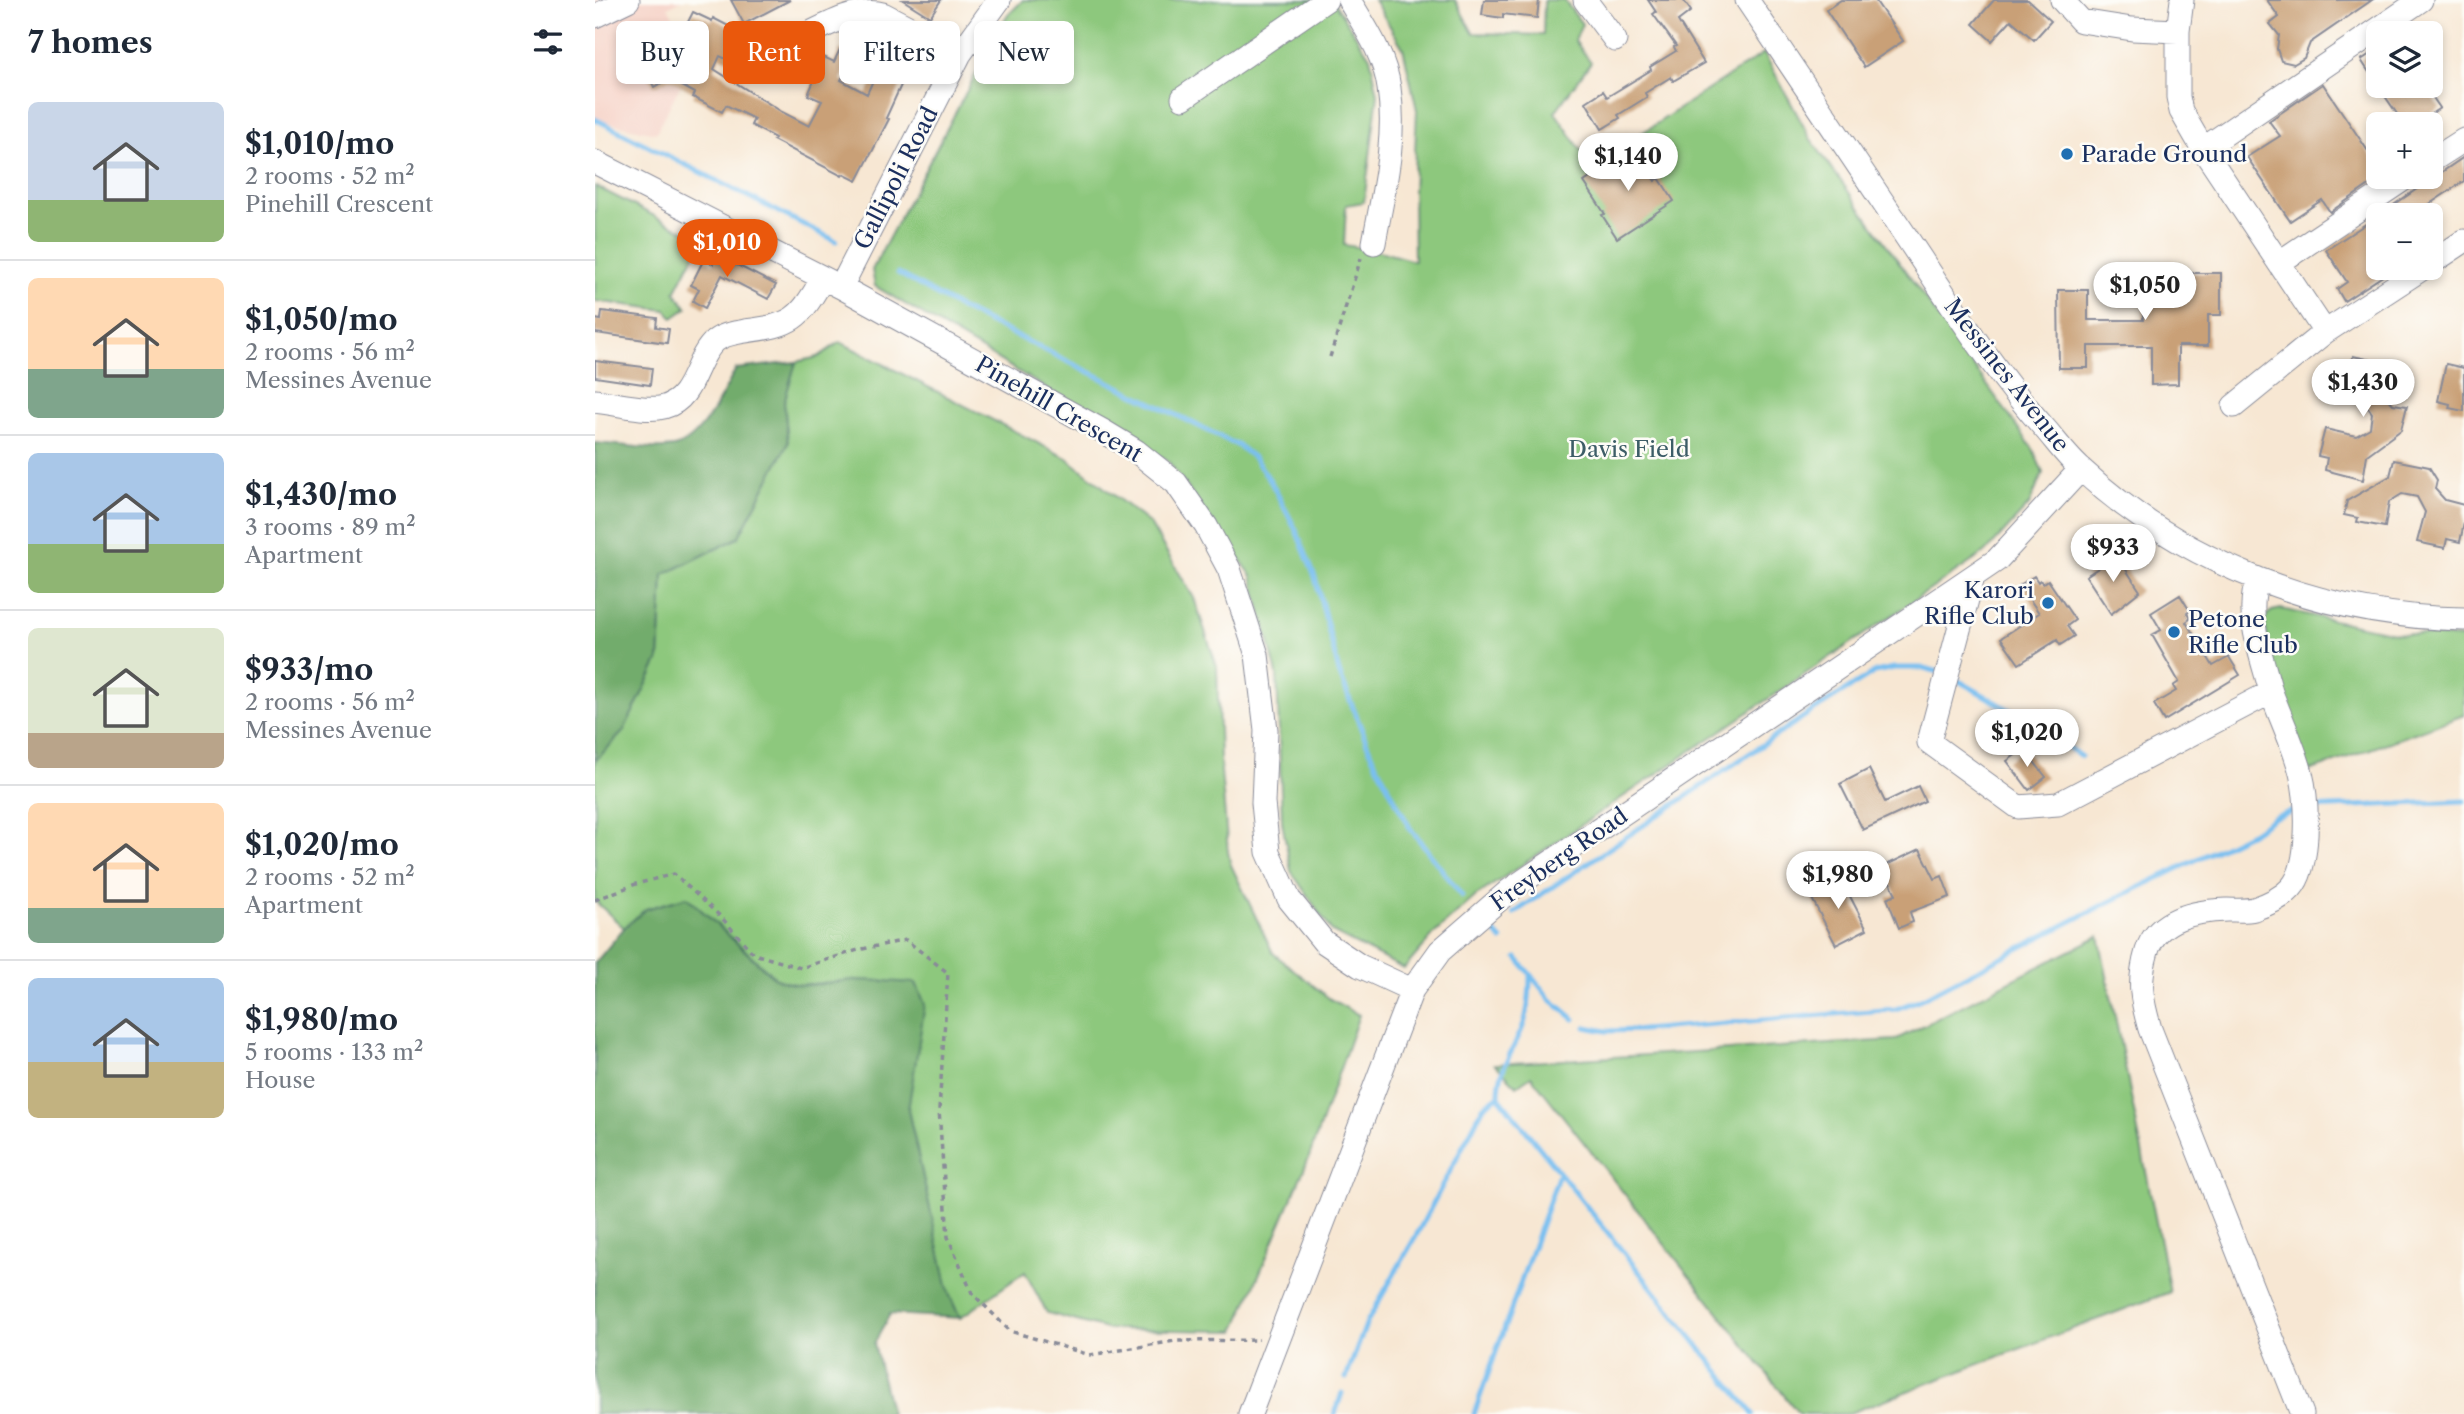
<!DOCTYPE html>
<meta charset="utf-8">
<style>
body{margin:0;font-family:"Libre Caslon Text",serif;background:#f6f6f7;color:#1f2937;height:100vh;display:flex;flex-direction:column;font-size:26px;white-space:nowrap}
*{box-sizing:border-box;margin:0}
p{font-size:23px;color:#747a83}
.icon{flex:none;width:38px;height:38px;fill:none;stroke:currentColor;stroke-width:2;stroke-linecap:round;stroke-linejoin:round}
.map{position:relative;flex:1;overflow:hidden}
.side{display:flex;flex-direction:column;background:#fff;width:595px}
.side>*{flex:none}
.hud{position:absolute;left:21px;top:21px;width:665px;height:63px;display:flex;gap:14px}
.buttons{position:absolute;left:1771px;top:21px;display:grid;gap:14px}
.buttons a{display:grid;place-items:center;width:77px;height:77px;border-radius:10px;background:#fff;box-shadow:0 4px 10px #0003;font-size:35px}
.price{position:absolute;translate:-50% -60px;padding:0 16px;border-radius:24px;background:#fff;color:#222;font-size:23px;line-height:46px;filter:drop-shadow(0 2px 4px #0008)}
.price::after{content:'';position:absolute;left:50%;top:42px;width:21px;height:16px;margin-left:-10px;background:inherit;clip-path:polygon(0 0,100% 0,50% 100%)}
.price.active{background:#ea580c;color:#fff}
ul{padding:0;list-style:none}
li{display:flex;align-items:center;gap:21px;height:175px;padding:0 28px}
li+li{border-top:2px solid #e0e1e3}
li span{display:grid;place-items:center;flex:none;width:196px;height:140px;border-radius:10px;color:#555}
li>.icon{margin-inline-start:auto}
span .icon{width:84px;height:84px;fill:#fffc;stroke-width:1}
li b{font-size:30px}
h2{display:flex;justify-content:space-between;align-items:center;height:84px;padding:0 28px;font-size:30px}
.chip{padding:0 24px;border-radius:10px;background:#fff;box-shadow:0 4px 10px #0003;font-size:24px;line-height:63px}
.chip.active{background:#ea580c;color:#fff}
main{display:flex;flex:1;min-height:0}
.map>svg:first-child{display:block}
.built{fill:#f6d1c6}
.green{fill:#8dc87d;stroke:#547c6e;stroke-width:2}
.forest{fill:#72ac6c;stroke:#466e65;stroke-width:2}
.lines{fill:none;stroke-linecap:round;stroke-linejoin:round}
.stream{stroke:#79bff0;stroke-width:5}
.building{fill:#c9a077}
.minor-casing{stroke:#898b98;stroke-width:25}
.path{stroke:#898b98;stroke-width:3.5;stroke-dasharray:5 5;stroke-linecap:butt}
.minor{stroke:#fff;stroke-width:23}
.poi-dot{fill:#1f6fb2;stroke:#fdfcf7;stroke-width:2.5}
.labels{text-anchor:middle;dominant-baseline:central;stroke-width:5;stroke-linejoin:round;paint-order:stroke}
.poi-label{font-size:23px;fill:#1b2f5e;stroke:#fdfcf7;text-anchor:start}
.street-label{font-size:23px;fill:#1b2f5e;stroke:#fdfcf7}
.park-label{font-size:23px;fill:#3d5d67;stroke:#fdfcf7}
</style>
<main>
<section class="side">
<h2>7 homes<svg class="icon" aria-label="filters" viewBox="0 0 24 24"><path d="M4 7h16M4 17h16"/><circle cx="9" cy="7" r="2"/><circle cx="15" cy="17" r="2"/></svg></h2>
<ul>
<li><span style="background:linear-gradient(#c9d6e8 70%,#8fb573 0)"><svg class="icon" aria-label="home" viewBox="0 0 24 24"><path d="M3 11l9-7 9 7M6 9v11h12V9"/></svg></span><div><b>$1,010/mo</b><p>2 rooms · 52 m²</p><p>Pinehill Crescent</p></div></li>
<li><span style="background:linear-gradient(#ffd9b3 65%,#7fa58c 0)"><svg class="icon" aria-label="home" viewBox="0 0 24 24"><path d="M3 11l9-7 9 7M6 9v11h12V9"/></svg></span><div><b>$1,050/mo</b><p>2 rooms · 56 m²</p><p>Messines Avenue</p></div></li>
<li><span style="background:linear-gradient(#a9c7e8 65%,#8fb573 0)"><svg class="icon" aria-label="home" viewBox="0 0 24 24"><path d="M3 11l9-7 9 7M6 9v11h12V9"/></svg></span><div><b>$1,430/mo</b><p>3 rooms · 89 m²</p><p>Apartment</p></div></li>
<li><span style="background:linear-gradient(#dfe7d0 75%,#b9a48a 0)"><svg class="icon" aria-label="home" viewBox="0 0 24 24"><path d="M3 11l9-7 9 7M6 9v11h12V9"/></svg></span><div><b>$933/mo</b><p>2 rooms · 56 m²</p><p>Messines Avenue</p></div></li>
<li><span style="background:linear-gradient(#ffd9b3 75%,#7fa58c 0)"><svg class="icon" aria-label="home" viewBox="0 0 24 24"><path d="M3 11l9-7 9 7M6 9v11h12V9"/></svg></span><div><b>$1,020/mo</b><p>2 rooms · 52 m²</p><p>Apartment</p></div></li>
<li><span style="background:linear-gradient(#a9c7e8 60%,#c2b280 0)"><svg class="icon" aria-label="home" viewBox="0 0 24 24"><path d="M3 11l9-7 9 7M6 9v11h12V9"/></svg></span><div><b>$1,980/mo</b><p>5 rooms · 133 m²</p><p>House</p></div></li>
</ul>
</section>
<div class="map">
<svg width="1869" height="1414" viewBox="0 0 1869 1414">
<rect width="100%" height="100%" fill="#fdfcf7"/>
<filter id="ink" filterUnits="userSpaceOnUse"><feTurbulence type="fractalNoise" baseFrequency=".0143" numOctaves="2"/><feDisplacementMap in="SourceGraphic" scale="14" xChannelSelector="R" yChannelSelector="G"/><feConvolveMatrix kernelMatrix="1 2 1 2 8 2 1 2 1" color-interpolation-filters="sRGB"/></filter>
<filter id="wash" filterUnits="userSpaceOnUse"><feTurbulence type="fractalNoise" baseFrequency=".00686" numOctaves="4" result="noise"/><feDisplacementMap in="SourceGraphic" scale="28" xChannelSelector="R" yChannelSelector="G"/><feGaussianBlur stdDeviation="1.57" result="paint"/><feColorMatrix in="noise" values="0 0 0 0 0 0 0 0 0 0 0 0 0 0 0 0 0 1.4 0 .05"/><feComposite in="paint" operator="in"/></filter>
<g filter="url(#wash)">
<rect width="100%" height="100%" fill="#f7e7d3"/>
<path class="built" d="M0,0h87l-14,7 12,23 23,11 -47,92 -61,-13z"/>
<path class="green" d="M428,0h309l38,57 8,37 -14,108 -18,3 -2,40 35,6 35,10 -1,-69 4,-82 -14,-62 -29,-48h81l18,33 70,2 1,-35h20l18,24 -7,17 16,21 -36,50 37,54 172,-113 46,85 223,311 10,24 -14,32 -43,47 -510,344 -40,36 -32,37 -72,-37 -41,-61 -9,-49 -5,-148 -25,-98 -84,-115 -293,-175 -3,-16 134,-253z
M0,186l107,54 -27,52 12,16 -14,10 -7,-8 -71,-9z
M245,342l227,116 83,66 44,74 23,69 3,92 8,93 3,13 42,88 57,46 29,16 -51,145 -73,171 -129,-2 -59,-16 -22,-41 -65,46 -11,-24 -41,-184 1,-12 -53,-118 -55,5 -22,-4 -92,-84 -41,12 -22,19 -29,-27v-140l28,-29 36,-73 4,-84 75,-37 50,-95 -4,-41 12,-40 22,-5z
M1686,609l113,24 70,5v77l-157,57 -26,-75 -19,-83 2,3 8,-6z
M1504,936l71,356 -323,122h-48l-268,-338 -14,10 -22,-22 400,-24z"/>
<path class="forest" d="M201,362l-12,40 4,41 -50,95 -75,37 -4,84 -36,73 -28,29v-318c21,1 64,9 82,3 26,-8 47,-55 59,-77z
M92,897l84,78c25,18 56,6 85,5 20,0 40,2 60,3l9,21 -17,106 41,184 11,24 -70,-4 -16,30 17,70h-296v-451l29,-35 22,-19z"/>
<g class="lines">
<path class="stream" d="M0,119l241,122
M303,273l62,35 279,138 16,13 16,23 25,48 19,47 24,95 33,84 38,72 52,68
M1357,677l70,40 59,39
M1715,808l154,-7
M919,913l291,-197 70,-44 19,-4h30l19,5
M892,924l15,16
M922,958l33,41 24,20
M935,975c0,19 -1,37 -8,54 -10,24 -24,41 -23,68l254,317
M991,1027l20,4 36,-1 254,-21 25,-10 180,-93 152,-74 22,-15 25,-8
M751,1378l21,-56 50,-88 67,-128 15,-11
M740,1414l7,-21
M879,1414l85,-240"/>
</g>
<g id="blocks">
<path class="building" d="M136,0h59l-46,24z
M308,0h38l-11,17z
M889,0h55l-2,18 -34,-4v4l-21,-3z
M1053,0h35l8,11 -13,10 26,42 -31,18 -2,-4 -26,16 2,4 -29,18 2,3 -18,11 -16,-27 17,-11 4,6 44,-27 -1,-3 26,-16 -2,-4 2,-1 -23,-32 3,-2z
M1246,0h34l28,41 -39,26 -38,-57z
M1399,0h34l23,21 -17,19 -23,-20 -19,21 -19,-17z
M1672,0h105l-62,43 -6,15 -10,6 -13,-3 -4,-12 2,-14 -9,-11 9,-7z
M98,12l19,9 1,-3 29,15 -14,27 -8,-4 -6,13 68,43 27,14 13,-25 -14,-6 16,-38 10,5 6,-13 13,6 -12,25 26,14 11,-25 -12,-6 10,-19 36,17 -26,57 3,1 -32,62 -14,-7 -1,2 -69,-36 2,-2 -24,-13 3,-6 -28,-14 -4,7 -29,-15 2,-4 -26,-14 -15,8 -22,-43 38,-18 8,16z
M1783,49v37l-17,-26z
M1728,84l55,82v13l-48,33 -8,-12 -32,21 -43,-64 33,-21 -11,-15z
M1783,86h47l15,22 -25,16h-11z
M1039,149l21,32 4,-3 15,23 -57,37 -15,-23 3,-1 -21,-32z
M1869,157v24l-42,28 4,6h-47z
M1783,216v52h17l-51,33 -7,-12 10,-7 -21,-32z
M124,251l13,7 1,5 43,22 -8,14 -46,-24 -17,33 -12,-7 6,-12 -8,-4 13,-26 9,5z
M1548,273h78v42h-13v31h-30v38l-27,1v-39h-63v22h-29l-1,-78h30v30h55z
M7,311l55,7 -1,9 13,2 -2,14 -72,-10v-14l6,1z
M1758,356l37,8 -7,28 10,12 14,2 -6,24 -34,25 -4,25 -38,-10 2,-12 -9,-2 7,-27 31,7 14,-8 2,-15 -8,-11 -25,-6 6,-28 5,1z
M0,361l57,7 -2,17 -55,-8z
M1851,364l18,4v43l-15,-3 1,-4 -12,-3z
M1799,460l35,7 8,13 -2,9 10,11 19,5v18l-4,19 -13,-3 -2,9 -28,-6 8,-30 -8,-15 -15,-3 -13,8 -4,25 -28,-5 1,-4 -14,-3 3,-14 43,-25z
M1522,556l23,35 -29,23 -25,-38z
M1439,576l4,6 2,-2 3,4 5,-4 27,40 -8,6 7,10 -14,9 -3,-5 -38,24 -18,-26 38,-25 -19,-28z
M1585,595l10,16 -3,2 3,6 -4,3 27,44 16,-9 11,18 -76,46 -10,-17 22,-13 -3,-5 6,-4 -27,-47 9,-5 -10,-17z
M1429,749l22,28 -17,13 -22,-29z
M1274,769l16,33 33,-16 7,15 -62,29 -23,-46z
M1325,849l15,30 7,-3 8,21 -40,15 3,10 -14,6 -12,-30 9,-4 -14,-27z
M1245,877l27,52 -31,16 -27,-52z"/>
</g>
</g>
<g filter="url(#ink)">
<use href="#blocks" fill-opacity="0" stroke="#898b98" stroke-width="2"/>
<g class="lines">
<g class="minor-casing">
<path id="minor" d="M754,0c16,27 36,56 40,88 8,52 -6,104 -15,155
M990,0l30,40
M1152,0c55,82 111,164 166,247 42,63 83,127 134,184 11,13 22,28 35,39 103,95 243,147 382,149
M1467,0l19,21 51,8 46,2
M1587,0l-4,31v66l3,14 22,38 122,183
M0,16l33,-16
M191,45c27,-12 67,-39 97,-31l77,40
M588,98l143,-98
M1608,149l218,-149
M1836,161l33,-21
M0,162l246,125 262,144 33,20 40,32 30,43 23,43 28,86 9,75 -3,73 5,49 21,47 35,43 36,24 52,24
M1685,262l127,-85
M1836,263l33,-22
M246,287l119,-233 39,-54
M0,401c19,2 51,11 69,6 31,-8 30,-48 51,-66 8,-7 20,-8 30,-10 48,-6 54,-11 78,-53
M1639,406l91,-74 98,-64
M1378,577l-44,165 89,65 40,-3 213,-112c-9,-36 -27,-77 -13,-113
M1676,692c10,27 23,54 30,81 7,28 10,93 -10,115 -9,10 -25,17 -37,21 -8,2 -18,1 -27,1 -30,1 -69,7 -80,41 -9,31 -6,47 3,78l152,385
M655,1414l162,-424 28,-39 70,-61 487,-330 84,-91"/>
</g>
<path class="path" d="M735,357l31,-99
M0,900l41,-16 38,-10 47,43 33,37 47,14 57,-18 48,-10 42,33 -9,137 9,127 24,56 38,38 80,24 85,-14 84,-1"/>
<use href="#minor" class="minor"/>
</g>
</g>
<g class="poi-dot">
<circle cx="1472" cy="154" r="7"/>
<circle cx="1453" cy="603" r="7"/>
<circle cx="1579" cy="632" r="7"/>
</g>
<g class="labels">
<g class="poi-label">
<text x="1486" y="154">Parade Ground</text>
<text x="1439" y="590" text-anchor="end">Karori<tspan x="1439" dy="26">Rifle Club</tspan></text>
<text x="1593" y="619">Petone<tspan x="1593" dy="26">Rifle Club</tspan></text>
</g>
<g class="street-label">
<text transform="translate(301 178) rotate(-63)">Gallipoli Road</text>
<text transform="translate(1412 375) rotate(52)">Messines Avenue</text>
<text transform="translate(464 409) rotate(30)">Pinehill Crescent</text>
<text transform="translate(964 859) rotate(-35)">Freyberg Road</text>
</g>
<g class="park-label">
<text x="1034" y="449">Davis Field</text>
</g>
</g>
</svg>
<div class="buttons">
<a><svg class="icon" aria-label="layers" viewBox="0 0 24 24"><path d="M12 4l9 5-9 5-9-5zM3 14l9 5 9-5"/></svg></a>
<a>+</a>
<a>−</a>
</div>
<b class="price" style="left:1033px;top:193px">$1,140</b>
<b class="price active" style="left:132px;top:279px">$1,010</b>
<b class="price" style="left:1550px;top:322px">$1,050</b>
<b class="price" style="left:1768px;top:419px">$1,430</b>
<b class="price" style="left:1518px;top:584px">$933</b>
<b class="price" style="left:1432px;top:769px">$1,020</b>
<b class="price" style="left:1243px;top:911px">$1,980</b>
<div class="hud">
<a class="chip">Buy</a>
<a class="chip active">Rent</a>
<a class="chip">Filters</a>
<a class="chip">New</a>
</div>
</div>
</main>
